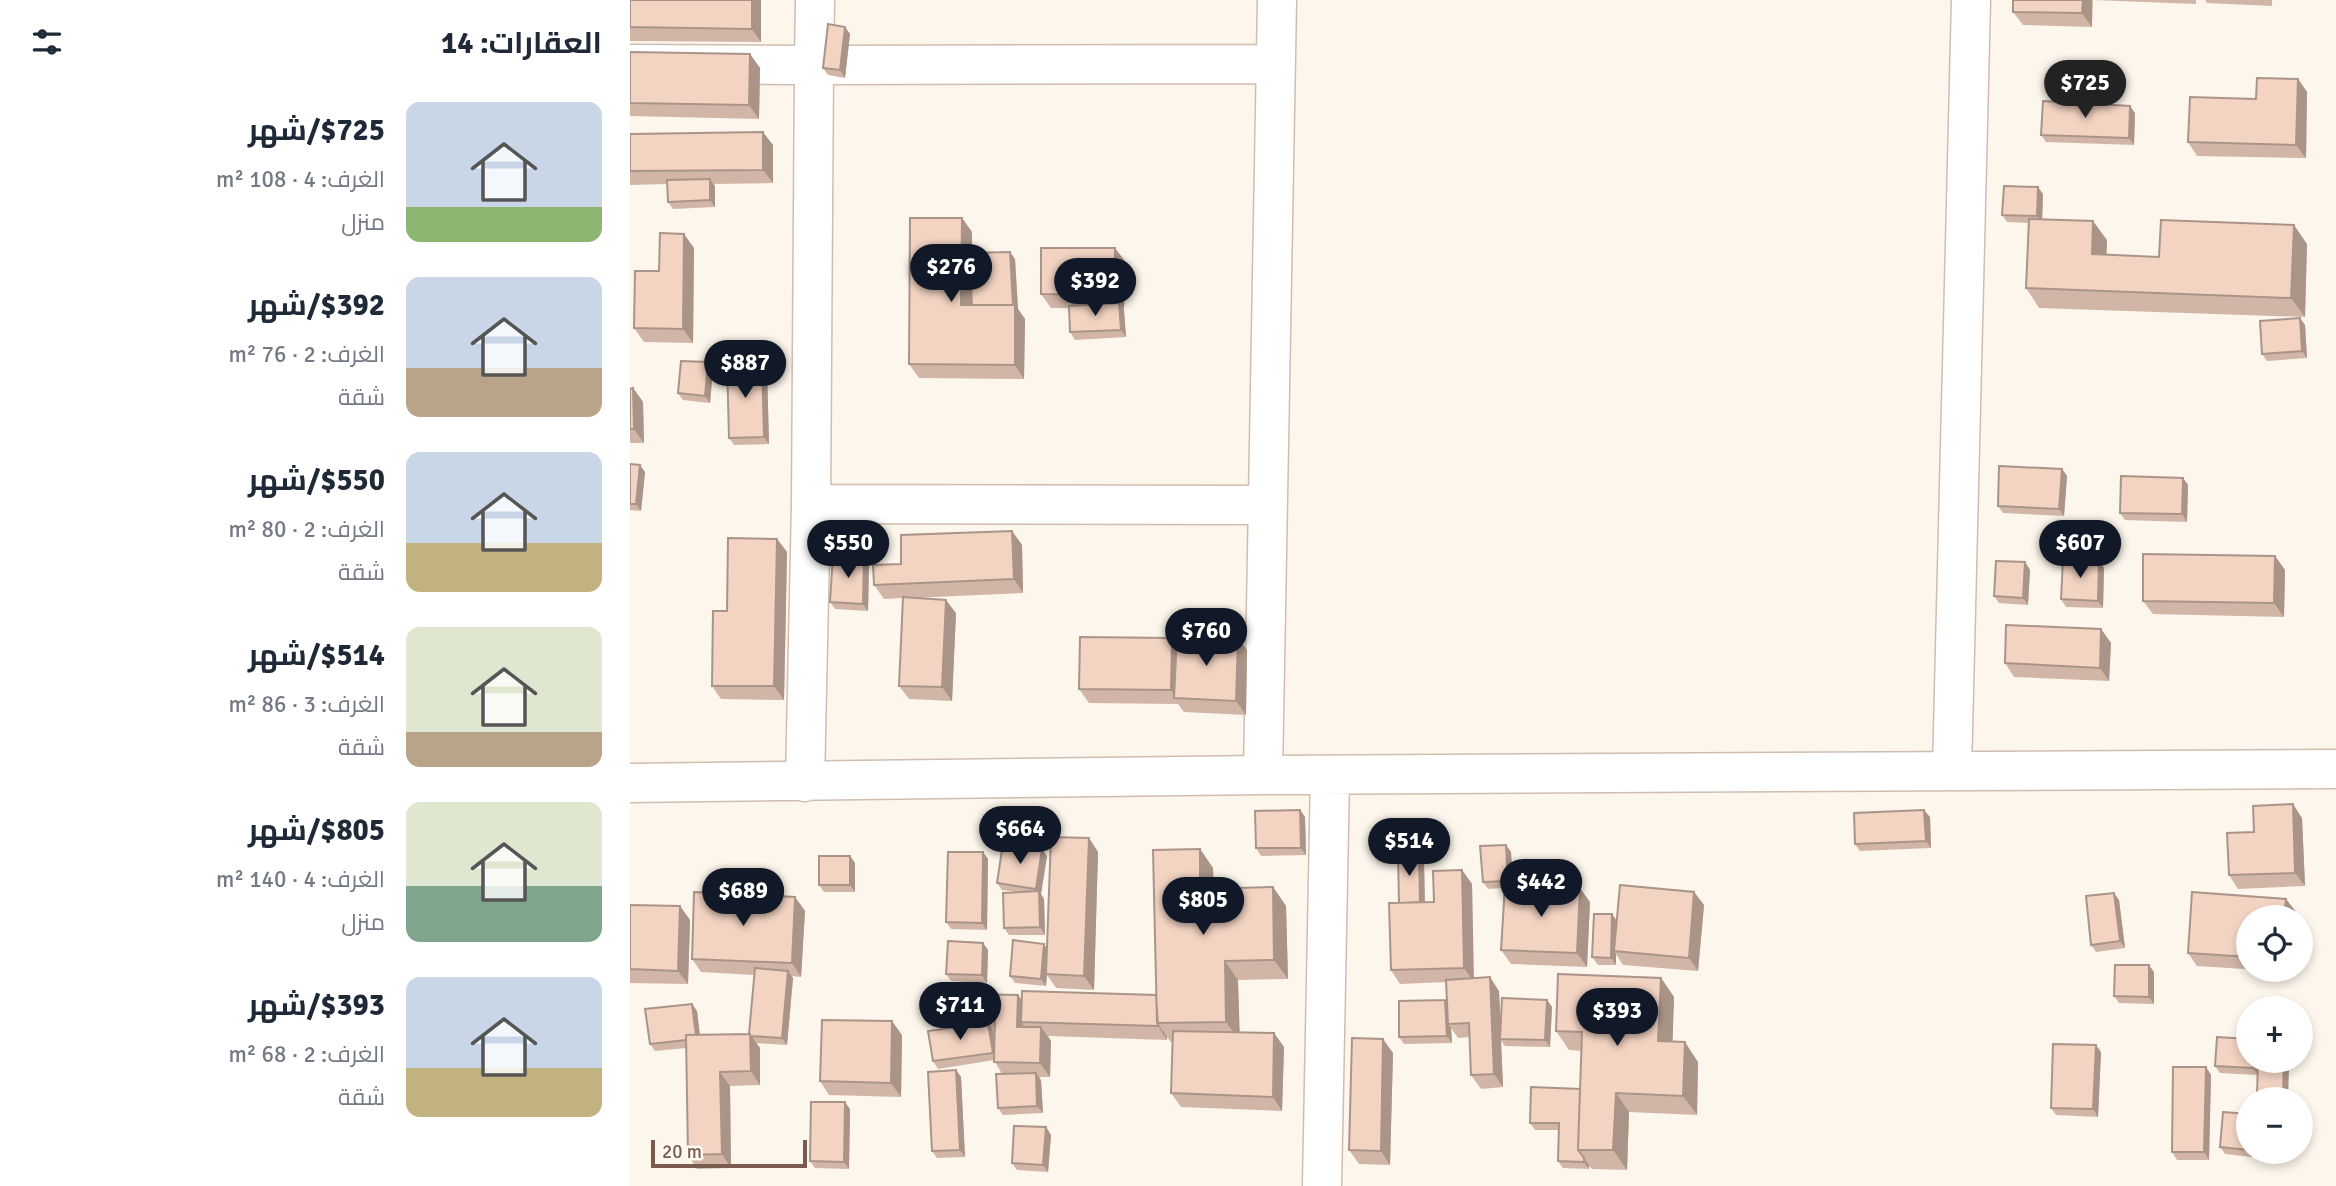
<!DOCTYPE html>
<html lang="ar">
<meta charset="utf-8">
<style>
body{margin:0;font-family:Signika,Cairo,sans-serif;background:#f2f2f3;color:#1f2937;direction:rtl;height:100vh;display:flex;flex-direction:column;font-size:26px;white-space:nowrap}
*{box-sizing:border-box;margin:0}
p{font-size:23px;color:#747a83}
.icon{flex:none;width:38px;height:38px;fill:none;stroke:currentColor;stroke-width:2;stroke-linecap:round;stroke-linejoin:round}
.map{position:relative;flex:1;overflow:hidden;direction:ltr}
.side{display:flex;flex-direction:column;background:#fff;width:630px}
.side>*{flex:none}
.controls{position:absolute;left:1606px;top:905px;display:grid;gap:14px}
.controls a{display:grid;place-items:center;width:77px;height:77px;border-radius:50%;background:#fff;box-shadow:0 4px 10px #0003;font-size:35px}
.scale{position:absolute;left:21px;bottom:18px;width:156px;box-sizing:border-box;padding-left:7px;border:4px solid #7a5b4d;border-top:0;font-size:19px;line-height:24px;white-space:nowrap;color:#7a5b4d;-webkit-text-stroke:5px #fffaf3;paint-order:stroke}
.price{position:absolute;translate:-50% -60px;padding:0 16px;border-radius:24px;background:#111827;color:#fff;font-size:23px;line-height:46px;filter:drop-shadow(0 2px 4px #0008)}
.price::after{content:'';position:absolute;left:50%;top:42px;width:21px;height:16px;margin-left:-10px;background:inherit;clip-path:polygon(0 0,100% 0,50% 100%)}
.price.active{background:#222;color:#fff}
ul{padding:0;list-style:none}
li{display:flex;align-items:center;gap:21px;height:175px;padding:0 28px}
li span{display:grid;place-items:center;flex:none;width:196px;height:140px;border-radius:14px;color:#555}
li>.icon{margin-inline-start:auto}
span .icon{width:84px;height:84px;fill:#fffc;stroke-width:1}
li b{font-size:30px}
h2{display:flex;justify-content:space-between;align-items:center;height:84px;padding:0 28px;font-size:30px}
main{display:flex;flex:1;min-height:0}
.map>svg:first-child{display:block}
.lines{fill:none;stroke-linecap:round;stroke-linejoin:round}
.minor-casing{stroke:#d1bdb0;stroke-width:41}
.minor{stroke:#fff;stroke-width:38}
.wall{fill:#d1b6a8}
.shaded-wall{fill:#aa9488}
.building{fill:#f3d4c3;stroke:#aa9488;stroke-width:2}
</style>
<main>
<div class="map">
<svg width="1706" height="1186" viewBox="0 0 1706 1186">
<rect width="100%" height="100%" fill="#fdf6ec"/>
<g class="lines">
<g class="minor-casing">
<path id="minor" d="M0,64l184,1 1,-65
M181,504l456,1
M1322,771l19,-771
M633,775l14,-775
M175,782l6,-278 3,-439 461,-1
M0,783l633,-8 1073,-6
M692,1186l8,-410"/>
</g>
<use href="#minor" class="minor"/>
</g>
<path class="wall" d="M0,0h131v42l-131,-1z
M1383,0h183v4l-103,-4 -1,27 -69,-2 -10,-13z
M1575,0h67v6l-65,-3z
M215,27l5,7 -5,44 -17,-3 -5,-7z
M0,52l120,2 10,14 -1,51 -129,-3z
M1668,79l9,13 -1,66 -109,-2 -9,-14 68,-43z
M1505,113l-1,32 -88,-3 -5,-7z
M0,134l143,11v38l-60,1 2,2v21l-42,2 -5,-7 -1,-18 -37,1z
M1413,194l-1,25 65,21 -1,15 53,2 148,-13 -2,73 -266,-9 -13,-20 3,-65 -22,-1 -5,-7z
M332,218l10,14v21l43,6 3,50 7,10 -1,60 -105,-1 -10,-14z
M64,248l-1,95 -49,-1 -10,-14 25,-57z
M495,261l-1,48h-1l1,1 2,27 -51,3 -5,-8 -1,-24h-18l-10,-14z
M1675,325l2,33 -40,3 -5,-7z
M78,362l5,8 -3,33 -27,-3 -5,-7z
M132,362l5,7 2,75 -35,1 -5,-7z
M3,388l10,14 1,41h-14v-54z
M0,464l15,8 -4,39 -11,-1z
M1432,469l5,7 -3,40 -61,-3 -5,-7z
M1553,478l5,7 -1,37 -62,-2 -5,-7z
M382,531l10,14 1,48 -111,5 44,15 -4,88 -43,-2 -10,-13 4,-88 -19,1 -10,-14 27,-21z
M147,539l10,13 -3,148 -63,-1 -9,-13z
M1645,556l10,14 -1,47 -131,-3 -10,-13z
M1469,561l5,7 -1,40 -37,-1 -5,-8z
M1395,562l5,8 -2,35 -29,-2 -5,-7z
M239,564l-1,47 -33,-2 -5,-7z
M1471,629l10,14 -2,38 -95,-4 -9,-14z
M608,637l9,13 -1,65 -62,-3 -6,-8 -89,-1 -10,-14 93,-51 4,7z
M670,810l5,7 1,38 -45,1 -5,-8z
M1300,817l1,31 -71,3 -5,-7z
M1672,818l3,68 -67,3 -9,-14 25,-43z
M459,838l9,14 -4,138 -38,-2 -9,-13 -1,11 -31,-3 -5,-7 37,-28z
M876,845l5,7 2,33 77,17 -3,65 -76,-3 -10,-14 3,-62 -16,1 -5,-7z
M570,849l13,19 1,20 59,-1 13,19 2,73 -50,1 1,52 35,1 10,14 -2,64 -101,-4 -10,-14 1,-51h-1l-4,-5v3l-119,-4 3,5 -1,36h-11l2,3 2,33 -40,2 -5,-7 4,-34 -8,-14 -56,9 -5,-8 16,-33h-9l-9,-14 87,-19 4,5 134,-5z
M353,852l5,7 -1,71 -36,-1 -5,-7z
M789,854l5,8 1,40h9l28,-32 10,14 1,94 26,13 2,33 46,-24 5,7 -2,40 -45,-1 -4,-5 2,46 -22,2 -10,-14 -1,-38 -12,1 -7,-10 1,15 -48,1 -5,-7 46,-37 2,2v-20l-47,2 -9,-14 8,-67z
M220,856l5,7v29h-31l-5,-7z
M417,856l-6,38 3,5 1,36h-36l-5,-7 14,-36 -16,-2 -5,-7z
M1064,892l10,13 -6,66 -75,-6 -7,-11v11h-18l-6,-8 24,-37z
M1562,892l94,7 10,13 -1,5h-46v53h42v2l-94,-6 -9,-13z
M165,897l10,14 -4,66 -10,-1 2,2 -6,67 -31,-2 4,5v37l-30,1 1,82 -34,1 -9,-14 -2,-107 -31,3 -5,-7 42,-40 5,7 3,24 49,-1 5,-59 -53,-3 -9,-13z
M1489,900l6,48 -29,4 -5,-7z
M0,905l50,1 10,14 -2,64 -58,-1z
M353,943l5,7 -1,33 -36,-2 -5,-7z
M1524,972v32l-35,-1 -5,-7z
M1031,978l13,19 -2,45 26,20 -1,53 -68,-3 -2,58 -35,-1 -3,-3v3l-26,-1 -5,-7 1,-31h-24l-5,-7 50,-34 2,-38 -13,-1 -13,-19z
M272,1035l-1,62 -72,-2 -9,-14z
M1471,1052l-3,65 -42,-2 -5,-7z
M763,1053l-3,112 -31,-1 -10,-14z
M1619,1060h40l-1,39h-29l-2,-3v-21l-37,-2 -5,-7z
M1576,1067l5,8 -2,85h-32l-5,-8z
M326,1070l5,7 4,80 -28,1 -5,-7z
M220,1109l-1,60 -34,-1 -5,-7z
M1619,1114v38h31l-1,8 -54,-6 -5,-7z
M416,1127l5,8 -3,37 -31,-2 -5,-7z"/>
<path class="shaded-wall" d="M122,0h9v42l-9,-13z
M1453,0h9v27l-10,-14z
M215,27l5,7 -5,44 -5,-8z
M120,54l10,14 -1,51 -10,-14z
M1668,79l9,13 -1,66 -10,-13z
M1500,106l5,7 -1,32 -5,-7z
M133,132l10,13v38l-10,-13z
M80,179l5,7v21l-5,-7z
M1408,187l5,7 -1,30 -5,-8z
M332,218l10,14 -1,87 -10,-14z
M1463,221l14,19 -1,33 -14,-19z
M1664,225l13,19 -2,73 -14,-19z
M54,234l10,14 -1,95 -10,-14z
M485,248l10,13 -1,48 -10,-14z
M380,252l5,7 3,50 7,10 -1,60 -9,-14 -2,-59z
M489,303l5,7 2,27 -5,-7z
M1670,318l5,7 2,33 -5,-7z
M78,362l5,8 -3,33 -5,-7z
M132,362l5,7 2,75 -5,-7z
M3,388l10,14 1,41 -10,-14z
M10,465l5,7 -4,39 -5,-7z
M1432,469l5,7 -3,40 -5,-7z
M1553,478l5,7 -1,37 -5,-8z
M382,531l10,14 1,48 -9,-14z
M147,539l10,13 -3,148 -10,-14z
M234,556l5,8 -1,47 -5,-7z
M1645,556l10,14 -1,47 -10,-14z
M1469,561l5,7 -1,40 -5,-7z
M1395,562l5,8 -2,35 -5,-7z
M316,600l10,13 -4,88 -10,-14z
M1471,629l10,14 -2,38 -9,-13z
M608,637l9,13 -1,65 -10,-14z
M542,638l9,14 -4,47 -6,-9z
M1663,804l9,14 3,68 -10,-13z
M670,810l5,7 1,38 -5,-7z
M1294,810l6,7 1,31 -5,-7z
M459,838l9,14 -4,138 -10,-14z
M876,845l5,7 2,36 -5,-7z
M412,849l5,7 -6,38 3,5 1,36 -5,-8 -1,-33 -3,-5z
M570,849l13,19 1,40 -14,-19z
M353,852l5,7 -1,71 -5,-7z
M789,854l5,8 1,48 -5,-7z
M220,856l5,7v29l-5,-7z
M832,870l10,14 2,98 -10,-14z
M643,887l13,19 2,73 -14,-19z
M950,888l10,14 -3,65 -10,-14z
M1064,892l10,13 -6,66 -9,-13z
M1484,893l5,7 6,48 -5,-7z
M165,897l10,14 -4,66 -9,-14z
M1656,899l10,13 -1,5h-11z
M50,906l10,14 -2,64 -10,-13z
M982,914l5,7 -3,30 2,3v11l-5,-7z
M353,943l5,7 -1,33 -5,-8z
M414,944l5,7 -3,35 -5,-7z
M595,961l13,19 2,61 -14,-19z
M1519,965l5,7v32l-5,-7z
M158,971l5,7 -6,67 -5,-7z
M860,977l9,14 2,48h-1l1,2 2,46 -9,-13z
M1031,978l13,19 -2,64 -14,-20z
M388,995l10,13 -7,14 6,8 -10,-3z
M815,1000l5,7 -2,17 3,4 1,15 -5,-7z
M917,1000l5,7 -2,40 -5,-7z
M62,1004l5,7 4,35 -5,-7z
M262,1021l10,14 -1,62 -10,-14z
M358,1023l5,7 5,30 -5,-7z
M528,1024l9,13v3l-9,-14z
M411,1027l10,14 -1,36 -10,-14z
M644,1033l10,14 -2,64 -9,-14z
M120,1034l10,14v37l-9,-14z
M753,1039l10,14 -3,112 -9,-14z
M1055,1042l13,20 -1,53 -14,-19z
M1466,1045l5,7 -3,65 -5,-8z
M1623,1060h6l-1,15 -5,-7z
M1654,1060h5l-1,39h-3l-2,-3z
M1576,1067l5,8 -2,85 -5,-8z
M326,1070l5,7 4,80 -5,-7z
M90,1072l10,14 1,82 -9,-14z
M406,1073l5,7 2,33 -6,-7z
M986,1093l13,19 -2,58 -14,-20z
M215,1102l5,7 -1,60 -5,-7z
M416,1127l5,8 -3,37 -5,-7z
M1644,1152h6l-1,8z
M954,1158l5,7v4l-5,-7z"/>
<path class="building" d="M0,0h122v29l-122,-2z
M1383,0h70l-1,13 -69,-1z
M198,24l17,3 -5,43 -17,-2z
M0,52l120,2 -1,51 -119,-2z
M1627,78l41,1 -2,66 -108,-3 2,-45 66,2z
M1413,101l87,5 -1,32 -88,-3z
M133,132v38l-133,1v-37z
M80,179v21l-42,2 -1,-22z
M1374,186l34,1 -1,29 -35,-1z
M280,218h52l-1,87h54v60l-106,-1z
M1399,219l64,2 -1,33 67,3 2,-37 133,5 -3,73 -265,-10z
M30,233l24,1 -1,95 -49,-1 1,-57h24z
M411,248h74l-1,47 -73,-1z
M380,252l3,53h-41l-3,-52z
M489,303l2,27 -51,2 -1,-26z
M1670,318l2,33 -40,3 -2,-33z
M51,361l27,1 -3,34 -27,-3z
M97,362h35l2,75 -35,1z
M3,388l1,41h-4v-40z
M0,464l10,1 -4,39h-6z
M1369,466l63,3 -3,40 -61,-3z
M1491,476l62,2 -1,36 -62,-1z
M382,531l2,48 -140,6 -1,-20 28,-1v-29z
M98,538l49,1 -3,147h-62l1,-75h14z
M1513,554l132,2 -1,47 -131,-2z
M203,555l31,1 -1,48 -33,-2z
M1433,559l36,2 -1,40 -37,-2z
M1366,561l29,1 -2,36 -29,-2z
M273,597l43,3 -4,87 -43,-1z
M1376,625l95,4 -1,39 -95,-5z
M547,635l61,2 -2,64 -62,-3z
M450,637l92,1 -1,52 -92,-1z
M1663,804l2,69 -66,2 -2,-42 27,-1 -1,-26z
M670,810l1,38h-45l-1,-37z
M1294,810l2,31 -71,3 -1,-31z
M421,837l38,1 -5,138 -38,-2z
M373,843l39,6 -6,40 -39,-6z
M876,845l2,36 -25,1 -3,-36z
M570,849v40l73,-2 1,73 -49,1 1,61 -69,1 -4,-173z
M318,852h35l-1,71 -36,-1z
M789,854l1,48 -21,1 -1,-48z
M189,856h31v29h-31z
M832,870l2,98 -73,2 -2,-67 45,-1 -1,-31z
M875,885l75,3 -3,65 -76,-3z
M990,885l74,7 -5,66 -75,-7z
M409,891l1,36 -36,1 -1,-35z
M64,892l101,5 -3,66 -100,-4z
M1562,892l94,7 -2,18h-35v40l-61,-4z
M1484,893l6,48 -29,4 -5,-49z
M0,905l50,1 -2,65 -48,-2z
M964,914h18l-1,44 -19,-1z
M383,940l31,4 -3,35 -31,-3z
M318,941l35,2 -1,32 -36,-1z
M1485,965h34v32l-35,-1z
M125,968l33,3 -6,67 -32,-2v-2h-1z
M928,974l103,4 -3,63 27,1 -2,54 -67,-3 -3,57h-35l4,-118 -26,-1z
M860,977l4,97 -23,1 -2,-52 -21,1 -2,-44z
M392,991l134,4 2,31 -137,-4z
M301,993l87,2 -1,32h24l-1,36 -46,-1 1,-46 -64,-2z
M872,998l45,2 -2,40 -45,-1z
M815,1000l2,36 -48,1v-36z
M62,1004l4,31h-10v5l-36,4 -5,-35z
M192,1020l70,1 -1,62 -71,-2z
M358,1023l5,30 -60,8 -5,-30z
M543,1031l101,2 -1,64 -102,-4z
M120,1034l1,37 -31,1 2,82 -34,1 -2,-120z
M1587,1037l32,2v21h4v8l-38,-2z
M722,1038l31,1 -2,112 -32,-1z
M1423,1044l43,1 -3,64 -42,-1z
M1628,1060h26l-1,36h-26z
M1543,1067h33l-2,85h-32z
M326,1070l4,80 -28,1 -4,-79z
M406,1073l1,33 -39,2 -2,-34z
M901,1087l49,2 -2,61 6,8v4l-26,-1 1,-38h-29z
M181,1102h34l-1,60 -34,-1z
M1593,1112l26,2v36l-29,-3z
M384,1126l32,1 -3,38 -31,-2z"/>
</svg>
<div class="controls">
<a><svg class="icon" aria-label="locate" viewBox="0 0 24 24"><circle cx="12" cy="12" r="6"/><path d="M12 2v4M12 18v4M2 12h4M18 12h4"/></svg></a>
<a>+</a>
<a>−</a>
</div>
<div class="scale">20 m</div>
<b class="price active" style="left:1455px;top:120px">$725</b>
<b class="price" style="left:321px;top:304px">$276</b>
<b class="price" style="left:465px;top:318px">$392</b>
<b class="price" style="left:115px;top:400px">$887</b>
<b class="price" style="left:218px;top:580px">$550</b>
<b class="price" style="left:1450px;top:580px">$607</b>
<b class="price" style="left:576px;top:668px">$760</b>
<b class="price" style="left:390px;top:866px">$664</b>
<b class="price" style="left:779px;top:878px">$514</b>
<b class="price" style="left:911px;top:919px">$442</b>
<b class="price" style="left:113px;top:928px">$689</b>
<b class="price" style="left:573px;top:937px">$805</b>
<b class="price" style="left:330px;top:1042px">$711</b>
<b class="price" style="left:987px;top:1048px">$393</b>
</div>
<section class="side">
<h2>العقارات: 14<svg class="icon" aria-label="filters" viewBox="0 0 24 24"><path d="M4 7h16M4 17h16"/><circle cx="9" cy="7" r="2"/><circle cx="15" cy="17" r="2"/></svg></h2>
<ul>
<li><span style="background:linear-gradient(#c9d6e8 75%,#8fb573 0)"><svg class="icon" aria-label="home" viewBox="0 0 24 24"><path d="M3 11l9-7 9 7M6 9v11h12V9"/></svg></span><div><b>$725/شهر</b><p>الغرف: 4 · 108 m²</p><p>منزل</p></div></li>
<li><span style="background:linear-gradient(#c9d6e8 65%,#b9a48a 0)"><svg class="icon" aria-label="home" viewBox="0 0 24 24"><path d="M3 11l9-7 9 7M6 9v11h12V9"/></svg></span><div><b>$392/شهر</b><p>الغرف: 2 · 76 m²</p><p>شقة</p></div></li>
<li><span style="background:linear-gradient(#c9d6e8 65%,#c2b280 0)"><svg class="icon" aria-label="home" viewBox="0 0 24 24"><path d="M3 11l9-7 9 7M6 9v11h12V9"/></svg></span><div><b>$550/شهر</b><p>الغرف: 2 · 80 m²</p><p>شقة</p></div></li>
<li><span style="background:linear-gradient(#dfe7d0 75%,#b9a48a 0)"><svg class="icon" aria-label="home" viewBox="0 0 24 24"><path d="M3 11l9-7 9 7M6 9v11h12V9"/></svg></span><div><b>$514/شهر</b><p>الغرف: 3 · 86 m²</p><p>شقة</p></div></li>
<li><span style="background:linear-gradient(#dfe7d0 60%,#7fa58c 0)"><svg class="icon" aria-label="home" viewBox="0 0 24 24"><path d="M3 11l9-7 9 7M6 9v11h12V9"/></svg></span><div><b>$805/شهر</b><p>الغرف: 4 · 140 m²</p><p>منزل</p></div></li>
<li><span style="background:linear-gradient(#c9d6e8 65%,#c2b280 0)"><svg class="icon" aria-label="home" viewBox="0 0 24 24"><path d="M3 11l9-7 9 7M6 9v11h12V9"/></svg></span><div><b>$393/شهر</b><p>الغرف: 2 · 68 m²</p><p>شقة</p></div></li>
</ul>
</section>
</main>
